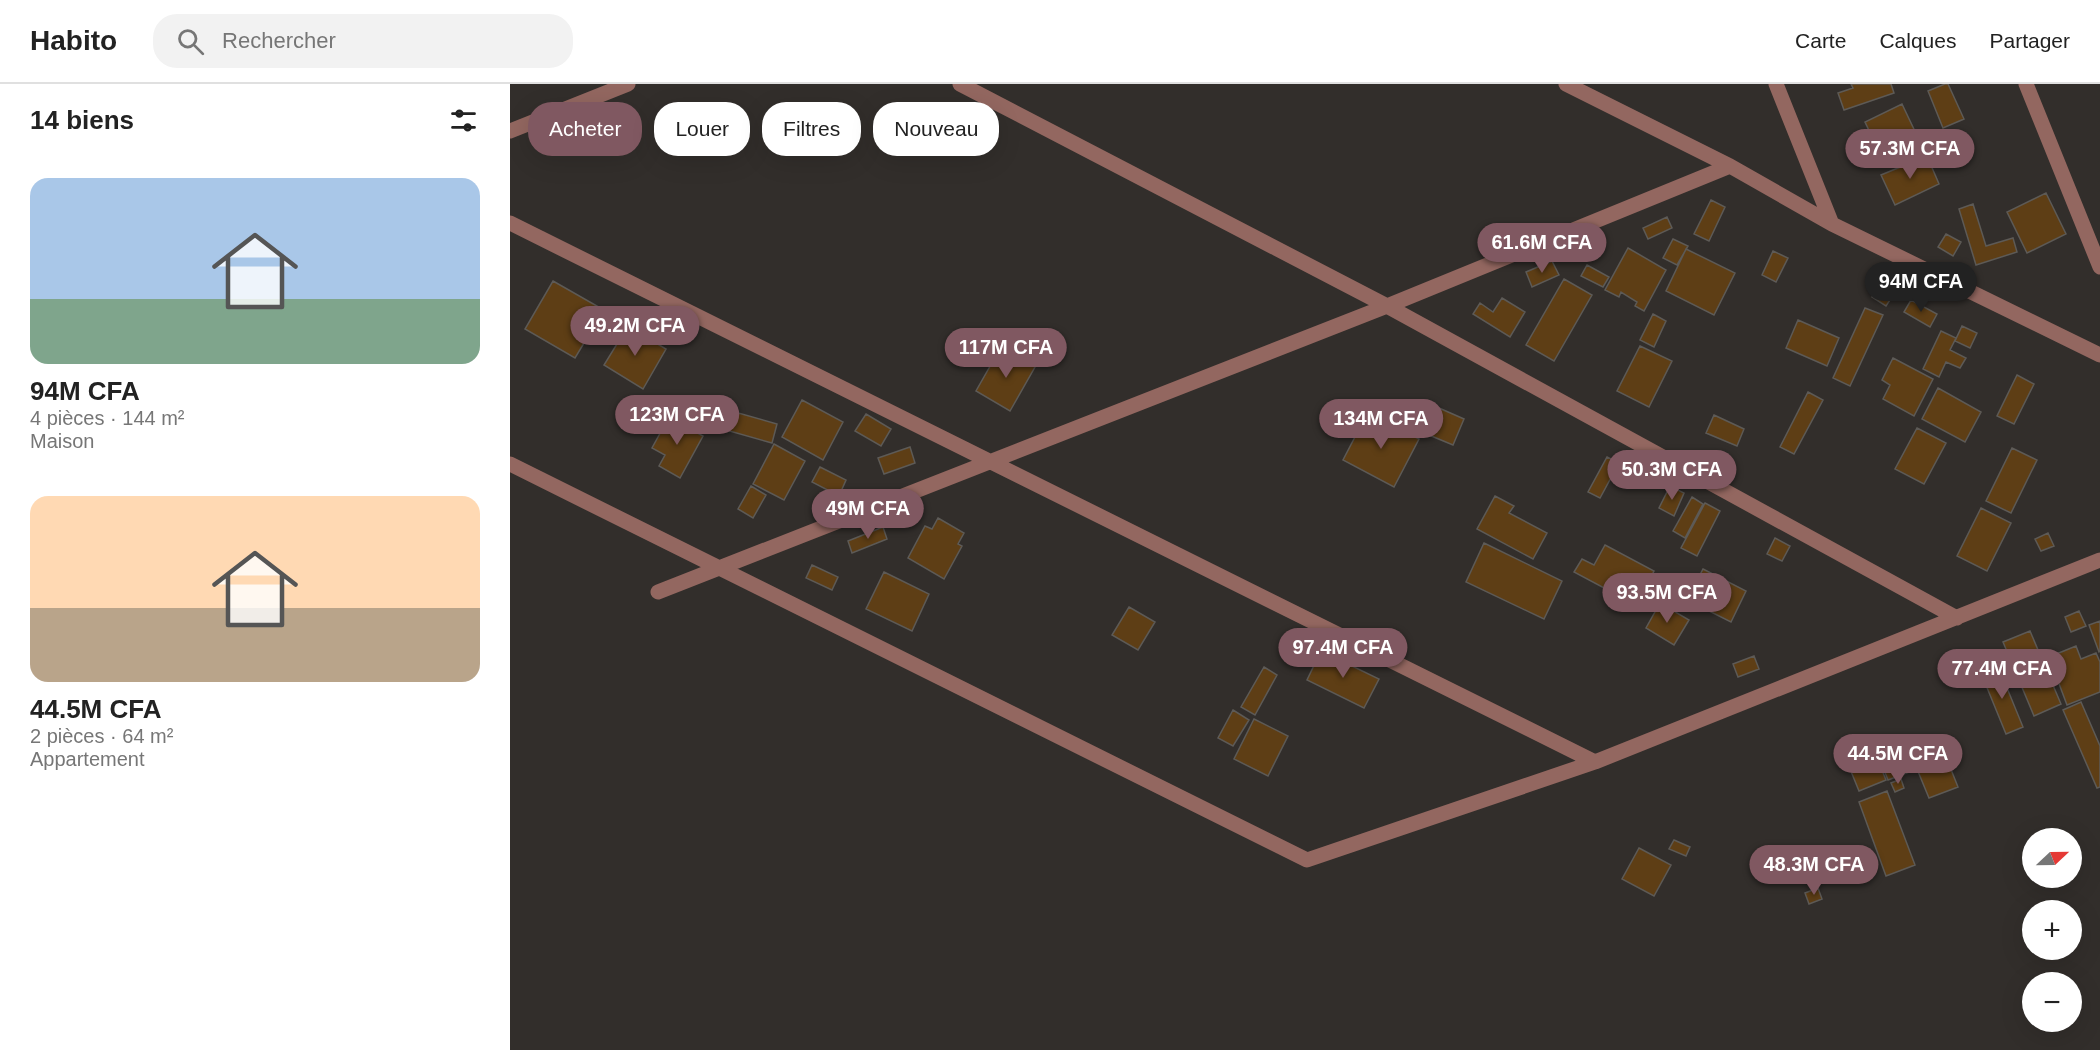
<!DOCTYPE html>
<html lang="fr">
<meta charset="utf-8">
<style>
body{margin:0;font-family:Arial,sans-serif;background:#f2f2f2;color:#222;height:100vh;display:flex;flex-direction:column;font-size:22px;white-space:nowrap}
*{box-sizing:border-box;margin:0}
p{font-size:20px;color:#767676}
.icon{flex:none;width:33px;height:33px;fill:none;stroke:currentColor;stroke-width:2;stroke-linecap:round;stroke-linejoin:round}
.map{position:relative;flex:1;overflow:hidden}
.details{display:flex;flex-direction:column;background:#fff;width:510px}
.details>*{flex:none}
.hud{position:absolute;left:18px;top:18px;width:570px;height:54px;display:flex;gap:12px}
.needle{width:39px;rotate:68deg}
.buttons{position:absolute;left:1512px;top:744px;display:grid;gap:12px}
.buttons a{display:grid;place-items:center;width:60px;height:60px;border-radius:50%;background:#fff;box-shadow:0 6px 24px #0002;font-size:30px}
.price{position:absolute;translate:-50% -51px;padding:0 14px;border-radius:21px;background:#805861;color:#fff;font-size:20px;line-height:39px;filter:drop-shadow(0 2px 3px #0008)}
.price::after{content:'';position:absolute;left:50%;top:36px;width:18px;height:14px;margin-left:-9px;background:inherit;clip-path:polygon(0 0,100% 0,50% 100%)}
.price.on{background:#222;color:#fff}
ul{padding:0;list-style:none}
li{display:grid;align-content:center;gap:12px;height:318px;padding:0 30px}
li span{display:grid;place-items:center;height:186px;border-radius:18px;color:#555}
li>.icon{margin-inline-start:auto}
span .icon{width:108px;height:108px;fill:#fffc;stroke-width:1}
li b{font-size:26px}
h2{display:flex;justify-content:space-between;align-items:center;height:72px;padding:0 30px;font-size:26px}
.pill{padding:0 21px;border-radius:24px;background:#fff;box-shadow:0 6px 24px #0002;font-size:21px;line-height:54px}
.pill.on{background:#805861;color:#fff}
header{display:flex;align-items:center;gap:36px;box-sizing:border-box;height:84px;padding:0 30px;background:#fff;border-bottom:2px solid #e0e0e0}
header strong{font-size:28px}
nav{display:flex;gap:33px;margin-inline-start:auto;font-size:21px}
.search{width:420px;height:54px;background:#f2f2f2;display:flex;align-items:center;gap:15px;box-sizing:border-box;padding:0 21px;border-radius:24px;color:#767676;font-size:22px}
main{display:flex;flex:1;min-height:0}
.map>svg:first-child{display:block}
.building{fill:#5e3e15;stroke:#5d5a56;stroke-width:1.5}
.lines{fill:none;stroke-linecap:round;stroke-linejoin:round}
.street{stroke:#936760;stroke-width:15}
</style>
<header>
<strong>Habito</strong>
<div class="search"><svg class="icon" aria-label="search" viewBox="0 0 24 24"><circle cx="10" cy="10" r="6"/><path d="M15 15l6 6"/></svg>Rechercher</div>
<nav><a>Carte</a><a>Calques</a><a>Partager</a></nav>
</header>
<main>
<section class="details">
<h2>14 biens<svg class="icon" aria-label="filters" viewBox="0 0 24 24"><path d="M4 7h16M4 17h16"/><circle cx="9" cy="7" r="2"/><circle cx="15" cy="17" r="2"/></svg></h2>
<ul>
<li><span style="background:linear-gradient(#a9c7e8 65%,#7fa58c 0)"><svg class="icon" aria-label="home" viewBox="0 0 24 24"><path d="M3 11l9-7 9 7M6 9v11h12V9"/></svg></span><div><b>94M CFA</b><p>4 pièces · 144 m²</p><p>Maison</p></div></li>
<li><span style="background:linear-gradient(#ffd9b3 60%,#b9a48a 0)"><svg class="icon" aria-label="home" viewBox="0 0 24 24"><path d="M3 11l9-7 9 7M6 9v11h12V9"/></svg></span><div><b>44.5M CFA</b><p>2 pièces · 64 m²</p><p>Appartement</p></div></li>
</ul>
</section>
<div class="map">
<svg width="1590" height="966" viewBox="0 0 1590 966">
<rect width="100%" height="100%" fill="#322e2b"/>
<path class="building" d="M1341,0h40l3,9 -50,17 -6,-17 15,-5z
M1435,0h3l16,35 -21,9 -15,-37z
M1392,20l18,38 -37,18 -18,-38z
M1417,72l12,28 -44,21 -14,-30z
M1536,109l20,41 -39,19 -20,-41z
M1201,116l14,7 -16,34 -15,-7z
M1463,120l13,42 27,-8 4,14 -41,13 -17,-56z
M1157,133l5,11 -24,11 -5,-11z
M1436,150l15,8 -8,14 -15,-9z
M1163,155l15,7 -11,19 -14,-7z
M1118,164l38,22 -22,41 -9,-5 2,-4 -16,-10 -2,5 -14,-7z
M1176,165l49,24 -21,42 -48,-24z
M1263,167l15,7 -12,24 -14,-7z
M1042,177l7,14 -27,12 -6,-15z
M1077,181l22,12 -6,10 -22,-11z
M1054,195l28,16 -38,66 -28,-16z
M43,197l51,29 -29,48 -50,-29z
M1369,201l15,9 -8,12 -14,-9z
M992,214l23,14 -15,25 -37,-23 7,-11 13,9z
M1401,216l26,14 -7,13 -26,-15z
M1355,224l18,7 -33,71 -17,-8z
M1143,230l13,7 -12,26 -14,-7z
M1288,236l41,18 -12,28 -41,-18z
M118,242l38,23 -23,40 -39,-24z
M1452,242l15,7 -7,15 -15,-7z
M1431,247l15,7 -6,12 16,8 -6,10 -14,-6 -7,15 -16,-8z
M1130,262l32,15 -23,46 -32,-16z
M491,263l34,20 -25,44 -34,-20z
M1383,274l40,21 -19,37 -31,-17 7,-14 -8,-5z
M1507,291l17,9 -20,40 -17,-8z
M1428,304l43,24 -16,30 -43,-23z
M1298,308l15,8 -29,54 -14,-7z
M168,312l99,28 -5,19 -99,-28z
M292,316l41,22 -20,38 -41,-23z
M929,324l25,11 -11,26 -24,-10z
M858,328l51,27 -25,48 -51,-27z
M356,330l25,15 -10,17 -26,-15z
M1204,331l30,14 -7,17 -31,-13z
M159,333l34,19 -23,42 -21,-12 6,-11 -13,-7z
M1407,344l29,15 -22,41 -29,-15z
M264,360l31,17 -21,39 -31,-16z
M400,363l5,16 -31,11 -6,-16z
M1502,364l25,12 -26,53 -25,-12z
M1097,373l12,6 -19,35 -12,-6z
M310,383l26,13 -7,16 -27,-14z
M241,402l15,9 -13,23 -15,-9z
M1160,402l14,7 -10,23 -15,-8z
M985,412l19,10 -5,7 38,20 -14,26 -56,-30z
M1182,413l11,7 -18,34 -12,-7z
M1195,419l15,8 -23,45 -16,-8z
M1471,424l30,15 -24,48 -30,-15z
M428,434l26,15 -6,11 4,2 -18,33 -36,-21 17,-32 7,3z
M373,443l4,12 -35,14 -4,-12z
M1538,449l6,13 -13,5 -6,-12z
M1265,454l15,8 -8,15 -15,-7z
M974,459l78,38 -18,38 -78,-37z
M1095,461l49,26 -18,34 -62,-33 8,-13 12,6z
M302,481l26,12 -6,13 -26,-12z
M1193,485l43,22 -15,31 -44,-22z
M374,488l45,22 -17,37 -46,-22z
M1150,519l29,17 -15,25 -28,-17z
M619,523l26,15 -17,28 -26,-15z
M1569,527l7,15 -15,6 -6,-15z
M1590,537v30l-1,1 -10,-27z
M1520,547l31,73 -27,12 -31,-74z
M1566,562l5,13 15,-6 4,9v30l-33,13 -18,-48z
M811,567l58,28 -15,29 -57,-28z
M1244,572l5,13 -21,8 -5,-13z
M1488,582l25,61 -17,7 -25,-61z
M754,583l13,8 -22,40 -14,-8z
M1571,618l19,44v41l-3,1 -34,-78z
M723,626l16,10 -16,26 -15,-8z
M744,635l34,17 -20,40 -34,-17z
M1398,656l5,12 27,-10 18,45 -29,11 -12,-29 -29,11 -11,-28z
M1365,669l11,27 -27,11 -11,-27z
M1391,695l3,9 -9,4 -4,-9z
M1377,707l28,74 -29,11 -27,-74z
M1164,756l16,7 -4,9 -17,-7z
M1129,764l32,17 -17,31 -32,-17z
M1308,804l4,11 -13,5 -4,-11z"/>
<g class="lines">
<path class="street" d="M450,0l427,222 570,312
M1056,0l164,82 102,58 268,131
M1266,0l56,140
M1516,0l74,183
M0,47l118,-47
M0,139l1085,539
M0,380l797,396 288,-98 505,-202
M148,508l729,-286 343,-140"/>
</g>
</svg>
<div class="buttons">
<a><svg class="needle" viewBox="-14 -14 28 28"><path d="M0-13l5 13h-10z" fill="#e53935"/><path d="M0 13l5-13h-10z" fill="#767676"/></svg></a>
<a>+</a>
<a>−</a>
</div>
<b class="price" style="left:1400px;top:96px">57.3M CFA</b>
<b class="price" style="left:1032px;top:190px">61.6M CFA</b>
<b class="price on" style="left:1411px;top:229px">94M CFA</b>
<b class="price" style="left:125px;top:273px">49.2M CFA</b>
<b class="price" style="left:496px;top:295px">117M CFA</b>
<b class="price" style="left:167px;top:362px">123M CFA</b>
<b class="price" style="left:871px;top:366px">134M CFA</b>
<b class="price" style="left:1162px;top:417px">50.3M CFA</b>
<b class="price" style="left:358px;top:456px">49M CFA</b>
<b class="price" style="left:1157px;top:540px">93.5M CFA</b>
<b class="price" style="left:833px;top:595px">97.4M CFA</b>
<b class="price" style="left:1492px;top:616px">77.4M CFA</b>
<b class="price" style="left:1388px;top:701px">44.5M CFA</b>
<b class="price" style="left:1304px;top:812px">48.3M CFA</b>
<div class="hud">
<a class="pill on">Acheter</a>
<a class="pill">Louer</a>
<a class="pill">Filtres</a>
<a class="pill">Nouveau</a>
</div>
</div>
</main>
